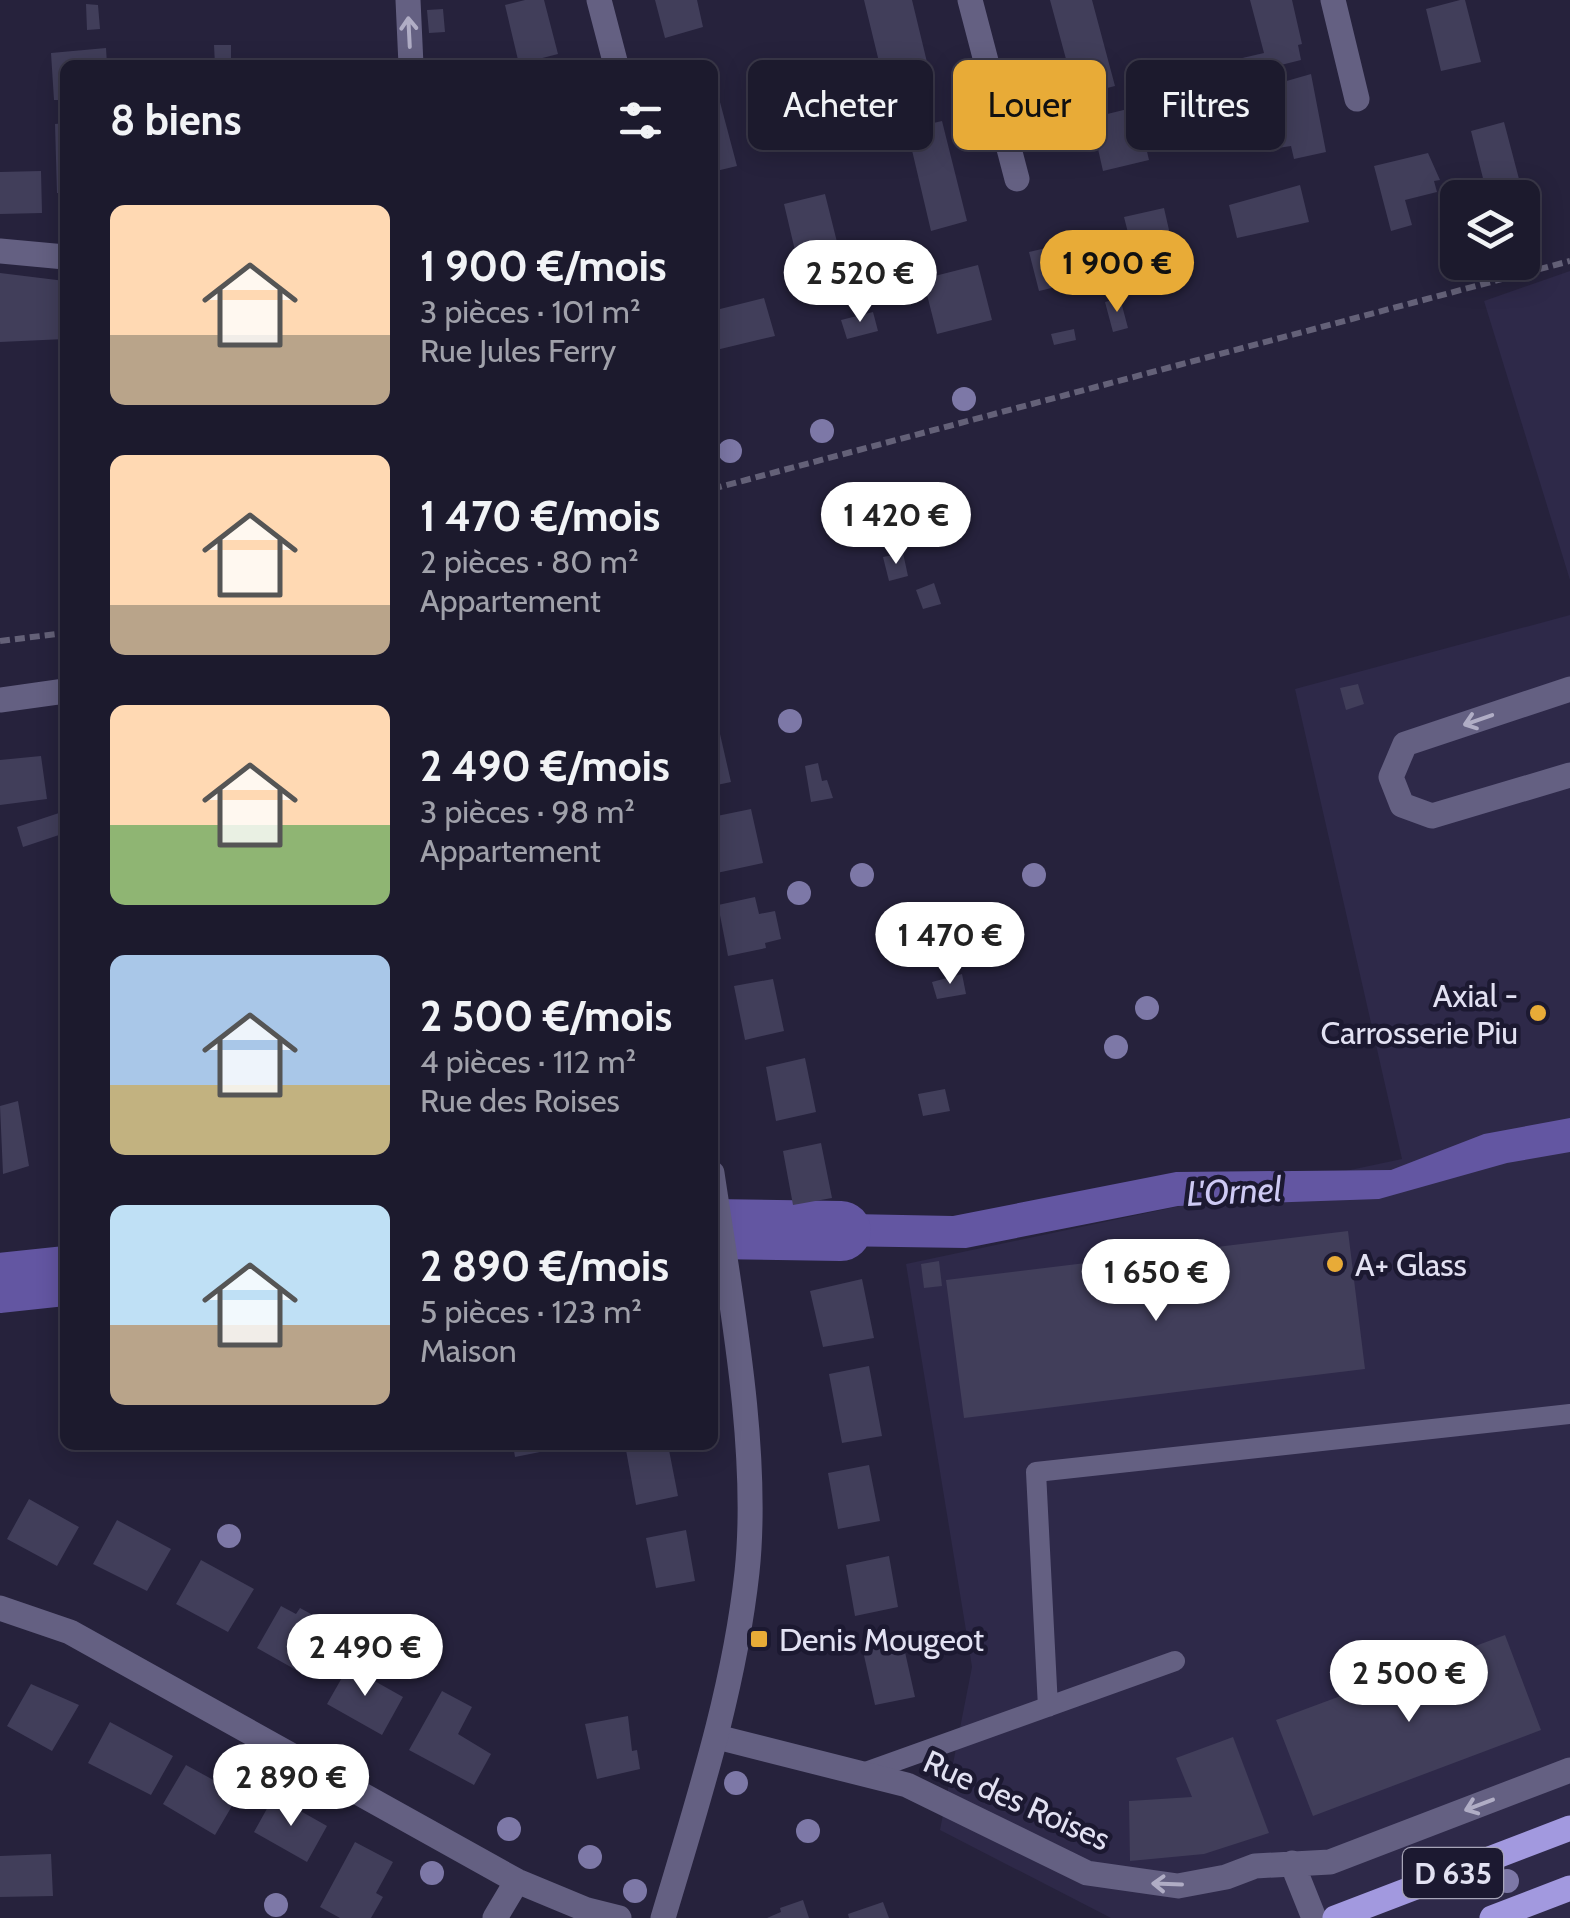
<!DOCTYPE html>
<html lang="fr">
<meta charset="utf-8">
<style>
body{margin:0;font-family:Cabin,sans-serif;background:#252335;color:#f1f3f6;height:100vh;display:flex;flex-direction:column;font-size:38px;white-space:nowrap}
*{box-sizing:border-box;margin:0}
p{font-size:32px;color:#a0a1aa}
.icon{flex:none;width:55px;height:55px;fill:none;stroke:currentColor;stroke-width:2;stroke-linecap:round;stroke-linejoin:round}
.map{position:relative;flex:1;overflow:hidden}
.side{position:absolute;left:60px;top:60px;width:658px;height:1390px;display:flex;flex-direction:column;background:#1c1a2d;border-radius:15px;box-shadow:0 5px 25px #0003,0 0 0 2px #3a3849}
.side>*{flex:none}
.guide{position:absolute;left:748px;top:60px;width:672px;height:90px;display:flex;gap:20px}
.fabs{position:absolute;left:1440px;top:180px;display:grid;gap:20px}
.fabs a{display:grid;place-items:center;width:100px;height:100px;border-radius:15px;background:#1c1a2d;box-shadow:0 5px 25px #0003,0 0 0 2px #3a3849;font-size:50px}
.price{position:absolute;translate:-50% -85px;padding:0 22px;border-radius:35px;background:#fff;color:#222;font-size:32px;line-height:65px;filter:drop-shadow(0 2px 5px #0008)}
.price::after{content:'';position:absolute;left:50%;top:60px;width:30px;height:22px;margin-left:-15px;background:inherit;clip-path:polygon(0 0,100% 0,50% 100%)}
.price.current{background:#e8ab37;color:#111}
ul{padding:0;list-style:none}
li{display:flex;align-items:center;gap:30px;height:250px;padding:0 50px}
li span{display:grid;place-items:center;flex:none;width:280px;height:200px;border-radius:15px;color:#555}
li>.icon{margin-inline-start:auto}
span .icon{width:120px;height:120px;fill:#fffc;stroke-width:1}
li b{font-size:42px}
h2{display:flex;justify-content:space-between;align-items:center;height:120px;padding:0 50px;font-size:42px}
.tag{padding:0 35px;border-radius:15px;background:#1c1a2d;box-shadow:0 5px 25px #0003,0 0 0 2px #3a3849;font-size:35px;line-height:90px}
.tag.current{background:#e8ab37;color:#111}
.map>svg:first-child{display:block}
.built{fill:#2e2949}
.water{fill:#6356a2}
.lines{fill:none;stroke-linecap:round;stroke-linejoin:round}
.river{stroke:#6356a2;stroke-width:60}
.building{fill:#413e5a}
.path{stroke:#646178;stroke-width:6;stroke-dasharray:10 5;stroke-linecap:butt}
.service{stroke:#646082;stroke-width:20}
.minor{stroke:#646082;stroke-width:25}
.tertiary{stroke:#646082;stroke-width:25}
.primary{stroke:#a299df;stroke-width:25}
.tree{fill:#7d78a7}
.oneway{stroke:#b0adc5}
.poi-dot{fill:#e8ab37;stroke:#1c1931;stroke-width:4}
.labels{text-anchor:middle;dominant-baseline:central;stroke-width:9;stroke-linejoin:round;paint-order:stroke}
.shield{fill:#1c1931;stroke:#a7a5b8;stroke-width:2.5}
.shield-label{font-size:30px;font-weight:bold;fill:#e2e1f2}
.poi-label{font-size:32px;fill:#e2e1f2;stroke:#1c1931;text-anchor:start}
.street-label{font-size:32px;fill:#e2e1f2;stroke:#1c1931}
.water-label{font-size:35px;font-style:italic;fill:#cecaf4;stroke:#1c1931}
</style>
<div class="map">
<svg width="1570" height="1918" viewBox="0 0 1570 1918">
<rect width="100%" height="100%" fill="#26223c"/>
<path class="built" d="M1570,271v309l-86,-279z
M1570,615v1303h-459l-171,-88 32,-163 -66,-403 496,-105 -107,-470z"/>
<path class="water" d="M1570,1118v34l-63,11 -128,36 -201,7 -212,42 -202,-3 -9,-33 198,4 223,-44 215,-2 93,-36z"/>
<g class="lines">
<path class="river" d="M712,1229l129,2
M0,1283l65,-7"/>
</g>
<path class="building" d="M525,0h19l14,54 -39,10 -14,-59z
M655,0h42l6,27 -38,11z
M864,0h48l21,87 -45,12z
M1050,0h42l23,86 -39,10z
M1250,0h42l10,44 -4,1 3,15 -60,15 -3,-16 26,-6z
M1460,0h5l16,62 -40,9 -15,-62z
M86,4l12,1 2,24 -13,1z
M443,9l2,23 -16,1 -2,-23z
M214,45h17v20h-16z
M106,48l1,17h-42v35h-11l-3,-47z
M712,72l25,94 -25,6z
M1311,74l15,78 -32,7 -3,-13 -13,2 -10,-37 13,-3 -5,-24z
M1148,104l6,28 -11,3 6,25 -46,11 -12,-53z
M942,121l25,100 -36,10 -24,-102z
M1504,122l20,76h-36l-17,-67z
M65,123v70h-8l-2,-69z
M1428,153l12,27 -6,1 3,11 -32,8 7,25 -21,6 -17,-65z
M41,171l1,42 -42,1v-42z
M1300,185l9,37 -72,16 -8,-33z
M825,194l23,92 -42,11 -22,-93z
M1164,208l12,53 -38,11 -14,-55z
M1084,239l9,39 -54,13 -10,-39z
M978,265l14,55 -55,14 -14,-55z
M0,273l65,8v58l-65,3z
M764,298l11,38 -63,15v-40z
M1120,298l8,30 -15,4 -8,-30z
M873,312l5,19 -31,8 -6,-19z
M1074,329l2,11 -22,5 -3,-11z
M903,553l5,23 -19,5 -6,-24z
M934,583l7,21 -18,5 -7,-19z
M1358,684l6,20 -18,6 -6,-22z
M720,734l11,48 -19,4v-51z
M41,756l6,43 -47,6v-45z
M818,763l4,18 5,-1 6,18 -22,4 -6,-36z
M751,809l12,54 -51,11v-57z
M65,811v22l-42,14 -6,-20z
M755,897l4,17 16,-3 6,28 -16,4 1,5 -38,8 -10,-51z
M962,974l4,20 -29,5 -5,-17z
M773,979l11,52 -39,9 -11,-54z
M805,1058l11,54 -40,9 -10,-54z
M945,1089l5,22 -27,5 -5,-22z
M18,1101l11,65 -26,8 -3,-68z
M821,1143l11,55 -39,7 -10,-54z
M1348,1231l17,138 -401,49 -18,-138z
M939,1261l3,25 -18,2 -3,-24z
M862,1279l12,59 -51,9 -13,-56z
M869,1366l13,70 -40,7 -13,-69z
M513,1445h30l2,6 -30,6z
M649,1445h19l10,51 -42,9 -10,-55z
M869,1465l11,56 -42,8 -10,-56z
M29,1499l50,28 -22,39 -50,-27z
M117,1520l54,29 -24,42 -54,-27z
M686,1530l9,51 -39,7 -10,-50z
M889,1556l9,51 -43,9 -9,-51z
M201,1560l53,29 -26,43 -52,-28z
M281,1606l15,8 4,-6 33,18 -28,49 -48,-27z
M1505,1635l36,95 -228,86 -37,-96z
M903,1643l12,54 -40,8 -12,-54z
M352,1660l22,13 -3,6 32,18 -21,38 -55,-31z
M31,1684l48,21 -27,46 -45,-25z
M442,1691l30,16 -14,27 33,20 -17,31 -65,-35z
M628,1716l4,35 5,-1 3,19 -43,10 -12,-55z
M110,1722l63,34 -22,39 -63,-32z
M1233,1737l36,96 -65,21 -74,7 -1,-60 63,-4 -16,-39z
M186,1765l53,29 -24,41 -52,-31z
M274,1796l53,30 -20,36 -53,-30z
M355,1842l38,20 -17,31 7,4 -12,21h-31l-20,-11z
M51,1854l2,42 -53,1v-41z
M803,1900l6,18h-42l14,-6 -1,-4z
M883,1902l6,16h-40l-1,-4z"/>
<g class="lines">
<path class="path" d="M712,489l858,-228
M0,641l65,-8"/>
<path class="service" d="M1048,1707l-12,-235 534,-58
M863,1773l312,-112"/>
<path class="minor" d="M408,0l3,65
M599,0l17,65
M970,0l47,179
M1333,0l24,99
M1570,689l-165,55 -14,33 11,28 30,11 138,-41
M0,700l65,-9
M0,1608l70,24 447,249 70,29 32,8
M717,1737l190,48 180,88 91,13 48,-9 29,-11 75,-4 240,-92
M1292,1863l22,55
M495,1918l22,-37"/>
<path class="tertiary" d="M0,251l65,6
M663,1918c34,-114 71,-227 84,-346 13,-122 -17,-277 -35,-399"/>
<path class="primary" d="M1335,1918l235,-90
M1492,1918l78,-30"/>
</g>
<g class="tree">
<circle cx="1016" cy="79" r="12"/>
<circle cx="964" cy="399" r="12"/>
<circle cx="822" cy="431" r="12"/>
<circle cx="730" cy="451" r="12"/>
<circle cx="790" cy="721" r="12"/>
<circle cx="862" cy="875" r="12"/>
<circle cx="1034" cy="875" r="12"/>
<circle cx="799" cy="893" r="12"/>
<circle cx="1147" cy="1008" r="12"/>
<circle cx="1116" cy="1047" r="12"/>
<circle cx="229" cy="1536" r="12"/>
<circle cx="736" cy="1783" r="12"/>
<circle cx="509" cy="1829" r="12"/>
<circle cx="808" cy="1831" r="12"/>
<circle cx="590" cy="1857" r="12"/>
<circle cx="432" cy="1873" r="12"/>
<circle cx="1507" cy="1881" r="12"/>
<circle cx="635" cy="1891" r="12"/>
<circle cx="276" cy="1905" r="12"/>
</g>
<defs><path id="oneway-shaft" d="M-6 0H5M1.5-3L5.5 0L1.5 3" fill="none" stroke-width="1.6" stroke-linecap="round" stroke-linejoin="round" transform="scale(2.5)"/></defs>
<g class="oneway">
<use href="#oneway-shaft" transform="translate(409 32) rotate(-93)"/>
<use href="#oneway-shaft" transform="translate(1478 720) rotate(161)"/>
<use href="#oneway-shaft" transform="translate(1479 1805) rotate(159)"/>
<use href="#oneway-shaft" transform="translate(1167 1884) rotate(-178)"/>
</g>
<g class="poi-dot">
<circle cx="1538" cy="1013" r="10"/>
<circle cx="1335" cy="1264" r="10"/>
<rect x="749" y="1629" width="20" height="20" rx="5"/>
</g>
<g class="labels">
<rect class="shield" x="1403" y="1848" width="100" height="50" rx="8"/>
<g class="shield-label">
<text x="1453" y="1873">D 635</text>
</g>
<g class="poi-label">
<text x="1518" y="995" text-anchor="end">Axial -<tspan x="1518" dy="37">Carrosserie Piu</tspan></text>
<text x="1355" y="1264">A+ Glass</text>
<text x="779" y="1639">Denis Mougeot</text>
</g>
<g class="street-label">
<text transform="translate(1017 1800) rotate(24)">Rue des Roises</text>
</g>
<g class="water-label">
<text transform="translate(1234 1191) rotate(-3)">L'Ornel</text>
</g>
</g>
</svg>
<div class="fabs">
<a><svg class="icon" aria-label="layers" viewBox="0 0 24 24"><path d="M12 4l9 5-9 5-9-5zM3 14l9 5 9-5"/></svg></a>
</div>
<b class="price current" style="left:1117px;top:315px">1 900 €</b>
<b class="price" style="left:860px;top:325px">2 520 €</b>
<b class="price" style="left:896px;top:567px">1 420 €</b>
<b class="price" style="left:950px;top:987px">1 470 €</b>
<b class="price" style="left:1156px;top:1324px">1 650 €</b>
<b class="price" style="left:365px;top:1699px">2 490 €</b>
<b class="price" style="left:1409px;top:1725px">2 500 €</b>
<b class="price" style="left:291px;top:1829px">2 890 €</b>
<div class="guide">
<a class="tag">Acheter</a>
<a class="tag current">Louer</a>
<a class="tag">Filtres</a>
</div>
<section class="side">
<h2>8 biens<svg class="icon" aria-label="filters" viewBox="0 0 24 24"><path d="M4 7h16M4 17h16"/><circle cx="9" cy="7" r="2"/><circle cx="15" cy="17" r="2"/></svg></h2>
<ul>
<li><span style="background:linear-gradient(#ffd9b3 65%,#b9a48a 0)"><svg class="icon" aria-label="home" viewBox="0 0 24 24"><path d="M3 11l9-7 9 7M6 9v11h12V9"/></svg></span><div><b>1 900 €/mois</b><p>3 pièces · 101 m²</p><p>Rue Jules Ferry</p></div></li>
<li><span style="background:linear-gradient(#ffd9b3 75%,#b9a48a 0)"><svg class="icon" aria-label="home" viewBox="0 0 24 24"><path d="M3 11l9-7 9 7M6 9v11h12V9"/></svg></span><div><b>1 470 €/mois</b><p>2 pièces · 80 m²</p><p>Appartement</p></div></li>
<li><span style="background:linear-gradient(#ffd9b3 60%,#8fb573 0)"><svg class="icon" aria-label="home" viewBox="0 0 24 24"><path d="M3 11l9-7 9 7M6 9v11h12V9"/></svg></span><div><b>2 490 €/mois</b><p>3 pièces · 98 m²</p><p>Appartement</p></div></li>
<li><span style="background:linear-gradient(#a9c7e8 65%,#c2b280 0)"><svg class="icon" aria-label="home" viewBox="0 0 24 24"><path d="M3 11l9-7 9 7M6 9v11h12V9"/></svg></span><div><b>2 500 €/mois</b><p>4 pièces · 112 m²</p><p>Rue des Roises</p></div></li>
<li><span style="background:linear-gradient(#bfe0f5 60%,#b9a48a 0)"><svg class="icon" aria-label="home" viewBox="0 0 24 24"><path d="M3 11l9-7 9 7M6 9v11h12V9"/></svg></span><div><b>2 890 €/mois</b><p>5 pièces · 123 m²</p><p>Maison</p></div></li>
</ul>
</section>
</div>
